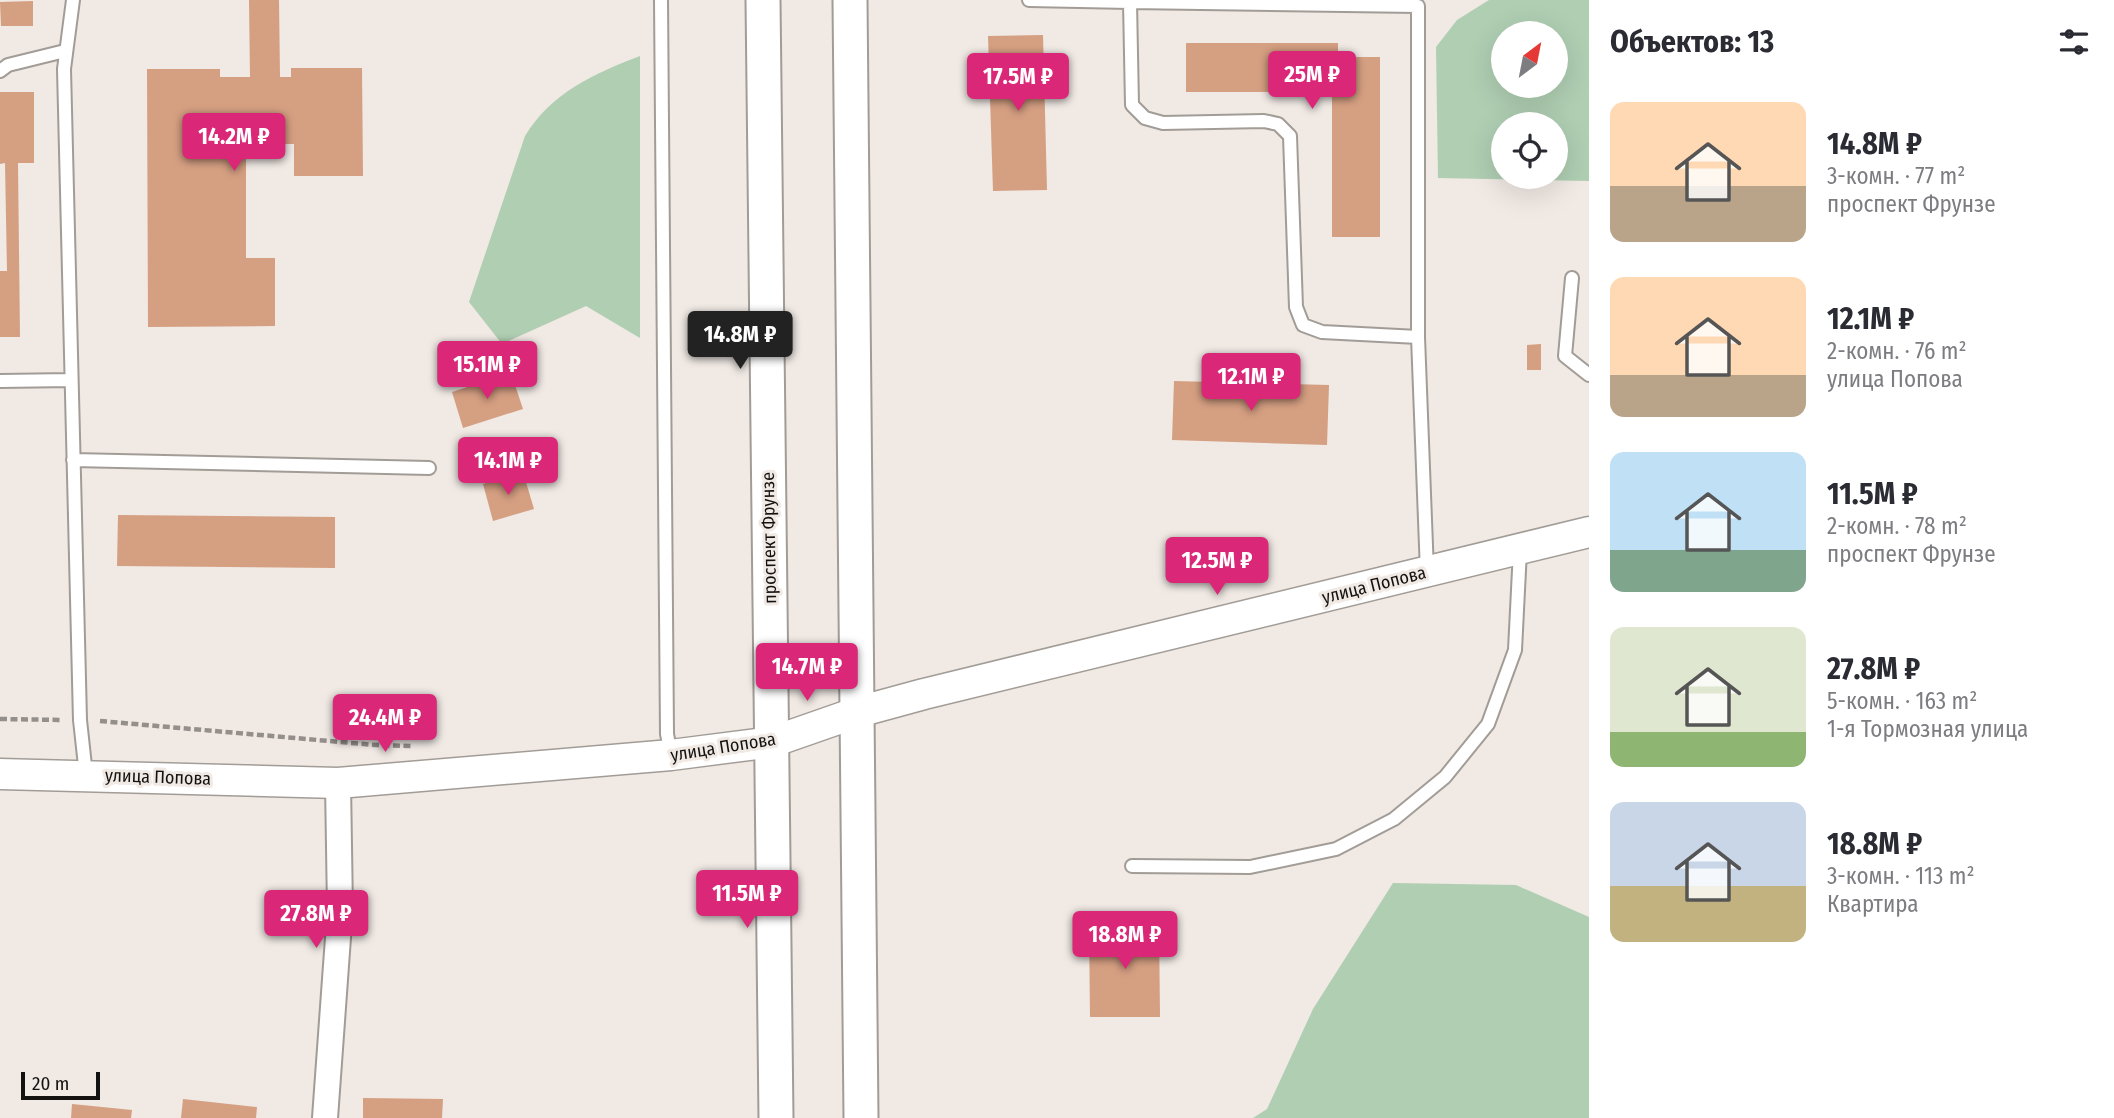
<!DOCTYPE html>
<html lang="ru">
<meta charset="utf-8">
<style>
body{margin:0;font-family:"Fira Sans Condensed",sans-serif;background:#f2f2f3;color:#2b2b33;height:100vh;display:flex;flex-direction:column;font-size:26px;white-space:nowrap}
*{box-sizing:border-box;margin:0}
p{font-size:23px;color:#7c7c81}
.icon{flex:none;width:38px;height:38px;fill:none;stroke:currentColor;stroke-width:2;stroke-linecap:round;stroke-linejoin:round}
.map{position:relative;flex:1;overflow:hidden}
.panel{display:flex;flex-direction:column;background:#fff;width:525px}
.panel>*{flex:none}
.needle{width:46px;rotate:32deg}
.controls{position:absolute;left:1491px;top:21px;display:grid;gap:14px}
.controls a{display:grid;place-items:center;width:77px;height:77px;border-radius:50%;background:#fff;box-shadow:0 7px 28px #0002;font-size:35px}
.scale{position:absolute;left:21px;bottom:18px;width:79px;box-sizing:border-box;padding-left:7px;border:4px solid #141210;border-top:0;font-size:19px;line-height:24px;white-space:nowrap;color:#141210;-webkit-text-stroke:5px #f0e9e4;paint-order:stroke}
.price{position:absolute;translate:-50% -60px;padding:0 16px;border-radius:7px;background:#db2777;color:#fff;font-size:23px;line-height:46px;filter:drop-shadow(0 2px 4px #0008)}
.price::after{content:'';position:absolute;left:50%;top:42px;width:21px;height:16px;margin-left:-10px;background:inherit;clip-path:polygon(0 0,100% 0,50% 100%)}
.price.selected{background:#222;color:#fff}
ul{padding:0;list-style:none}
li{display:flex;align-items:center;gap:21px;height:175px;padding:0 21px}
li span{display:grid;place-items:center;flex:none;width:196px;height:140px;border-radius:14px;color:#555}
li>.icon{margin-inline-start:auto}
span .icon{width:84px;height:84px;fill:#fffc;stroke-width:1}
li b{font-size:30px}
h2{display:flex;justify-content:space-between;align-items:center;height:84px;padding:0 21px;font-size:30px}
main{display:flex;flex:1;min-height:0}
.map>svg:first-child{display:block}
.green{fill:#afceb2;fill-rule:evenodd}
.building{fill:#d59f82}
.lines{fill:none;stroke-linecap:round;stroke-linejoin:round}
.service-casing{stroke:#a29c97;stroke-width:16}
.minor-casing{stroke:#a29c97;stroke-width:28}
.tertiary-casing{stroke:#a29c97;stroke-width:33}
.secondary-casing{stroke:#a29c97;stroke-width:37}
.path{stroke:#948f8b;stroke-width:4.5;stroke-dasharray:7 3.5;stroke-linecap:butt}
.service{stroke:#fff;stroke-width:12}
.minor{stroke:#fff;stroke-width:24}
.tertiary{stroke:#fff;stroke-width:30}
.secondary{stroke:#fff;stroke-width:33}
.labels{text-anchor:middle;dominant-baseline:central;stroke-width:6;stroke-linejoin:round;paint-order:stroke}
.street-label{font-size:18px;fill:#141210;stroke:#f0e9e4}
</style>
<main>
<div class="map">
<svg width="1589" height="1118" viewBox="0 0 1589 1118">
<rect width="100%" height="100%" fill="#f0e9e4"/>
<path class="green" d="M1489,0h100v181l-151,-3 -2,-131 21,-27zM1556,33v53h-53v-53zM1556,124v53h-53v-53z
M640,56v282l-54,-32 -84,38 -33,-42 56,-166c26,-43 70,-63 115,-80z
M1393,883l123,2 73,32v201h-336l14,-9 46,-100z"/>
<path class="building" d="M249,0h30l1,77h11v-9h71l1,108h-69v-32h-48v114h29v68l-127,1 -1,-258h73v8h30z
M33,1v25h-32l-1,-24z
M1043,35l4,155 -54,1 -5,-155z
M1186,43h152v14h42v180h-48v-145h-146z
M0,92h34v71h-16l2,174h-20v-66h7l-2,-108 -5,1z
M1541,344v26h-14v-25z
M511,373l12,36 -60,19 -11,-36z
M1174,381l155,4 -2,60 -155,-5z
M523,472l11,37 -41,12 -10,-37z
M118,515l217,2v51l-218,-2z
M1159,924l1,93h-70l-1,-92z
M363,1098l80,1 -1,19h-79z
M183,1099l74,8 -1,11h-75z
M72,1104l60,6 -1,8h-60z"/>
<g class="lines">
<g class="service-casing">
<path id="service" d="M73,0l-9,69 16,651 6,55
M661,0l6,734 4,21
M1029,0l101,2 2,103 13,13 18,5 101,-2 14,3 12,12 6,171 7,18 19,7 96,5
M1130,2l288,4v331l9,235
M0,71l8,-6 57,-14
M1572,278l-7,78 24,19
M0,381l71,-1
M73,460l356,8
M1132,866l118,1 86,-18 58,-30 51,-42 43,-53 27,-74 5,-100"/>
</g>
<g class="minor-casing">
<path id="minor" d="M325,1118l15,-208 -2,-127"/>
</g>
<g class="tertiary-casing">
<path id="tertiary" d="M0,774l338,9 333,-28 101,-13 86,-30 66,-18 665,-162"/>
</g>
<g class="secondary-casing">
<path id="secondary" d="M763,0l13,1118
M850,0l11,1118"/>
</g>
<path class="path" d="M0,719l63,1
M100,721l275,24 37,1"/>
<use href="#service" class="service"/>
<use href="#minor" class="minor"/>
<use href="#tertiary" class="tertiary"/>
<use href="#secondary" class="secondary"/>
</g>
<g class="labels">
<g class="street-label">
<text transform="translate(769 538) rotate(-91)">проспект Фрунзе</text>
<text transform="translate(1374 585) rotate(-14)">улица Попова</text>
<text transform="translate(723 747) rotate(-9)">улица Попова</text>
<text transform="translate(158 777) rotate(2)">улица Попова</text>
</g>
</g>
</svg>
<div class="controls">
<a><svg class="needle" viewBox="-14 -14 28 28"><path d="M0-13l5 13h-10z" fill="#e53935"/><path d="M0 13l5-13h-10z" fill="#7c7c81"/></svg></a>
<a><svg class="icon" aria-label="locate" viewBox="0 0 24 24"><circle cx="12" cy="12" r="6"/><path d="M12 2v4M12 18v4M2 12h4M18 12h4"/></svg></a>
</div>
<div class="scale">20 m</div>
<b class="price" style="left:1312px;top:111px">25M ₽</b>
<b class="price" style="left:1018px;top:113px">17.5M ₽</b>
<b class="price" style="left:234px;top:173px">14.2M ₽</b>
<b class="price selected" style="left:740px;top:371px">14.8M ₽</b>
<b class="price" style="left:487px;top:401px">15.1M ₽</b>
<b class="price" style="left:1251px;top:413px">12.1M ₽</b>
<b class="price" style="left:508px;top:497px">14.1M ₽</b>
<b class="price" style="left:1217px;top:597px">12.5M ₽</b>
<b class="price" style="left:807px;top:703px">14.7M ₽</b>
<b class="price" style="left:385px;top:754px">24.4M ₽</b>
<b class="price" style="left:747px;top:930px">11.5M ₽</b>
<b class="price" style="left:316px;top:950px">27.8M ₽</b>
<b class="price" style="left:1125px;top:971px">18.8M ₽</b>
</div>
<section class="panel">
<h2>Объектов: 13<svg class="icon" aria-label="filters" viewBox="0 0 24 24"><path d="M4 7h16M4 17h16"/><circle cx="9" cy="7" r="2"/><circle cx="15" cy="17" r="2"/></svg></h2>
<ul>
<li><span style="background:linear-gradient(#ffd9b3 60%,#b9a48a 0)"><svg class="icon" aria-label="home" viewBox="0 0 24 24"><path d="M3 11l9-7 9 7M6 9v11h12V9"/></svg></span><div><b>14.8M ₽</b><p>3-комн. · 77 m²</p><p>проспект Фрунзе</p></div></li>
<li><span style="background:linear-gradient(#ffd9b3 70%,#b9a48a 0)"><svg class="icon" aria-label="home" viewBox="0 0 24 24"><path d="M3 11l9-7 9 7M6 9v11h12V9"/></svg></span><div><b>12.1M ₽</b><p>2-комн. · 76 m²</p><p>улица Попова</p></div></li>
<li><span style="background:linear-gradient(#bfe0f5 70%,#7fa58c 0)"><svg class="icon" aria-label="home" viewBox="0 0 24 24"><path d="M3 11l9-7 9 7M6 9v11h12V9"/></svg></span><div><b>11.5M ₽</b><p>2-комн. · 78 m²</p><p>проспект Фрунзе</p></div></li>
<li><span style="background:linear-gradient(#dfe7d0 75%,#8fb573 0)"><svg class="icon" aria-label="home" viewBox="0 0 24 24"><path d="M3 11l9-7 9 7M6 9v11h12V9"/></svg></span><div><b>27.8M ₽</b><p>5-комн. · 163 m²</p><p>1-я Тормозная улица</p></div></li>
<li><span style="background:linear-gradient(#c9d6e8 60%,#c2b280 0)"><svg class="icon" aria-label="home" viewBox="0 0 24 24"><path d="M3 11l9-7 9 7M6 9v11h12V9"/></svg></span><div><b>18.8M ₽</b><p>3-комн. · 113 m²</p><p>Квартира</p></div></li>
</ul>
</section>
</main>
